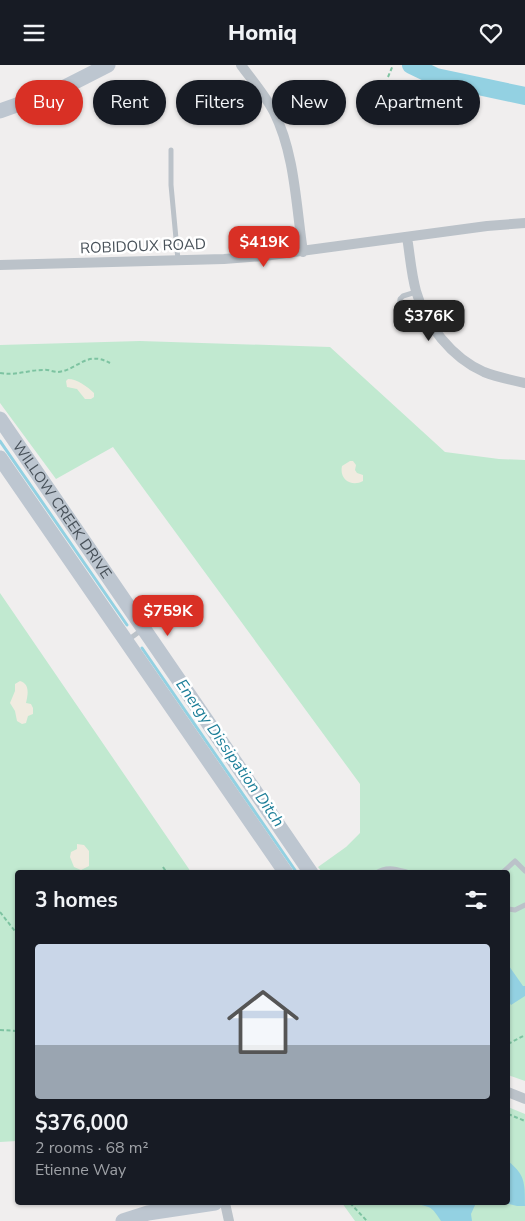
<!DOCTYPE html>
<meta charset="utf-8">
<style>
body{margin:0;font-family:"Nunito Sans",sans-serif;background:#242831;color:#f1f3f6;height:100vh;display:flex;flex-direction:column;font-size:19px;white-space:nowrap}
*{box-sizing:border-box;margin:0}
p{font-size:16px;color:#9ea1a6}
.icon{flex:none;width:28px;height:28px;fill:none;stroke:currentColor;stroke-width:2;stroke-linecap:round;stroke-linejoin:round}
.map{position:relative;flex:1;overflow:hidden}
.drawer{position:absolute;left:15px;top:805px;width:495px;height:335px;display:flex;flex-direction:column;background:#171b24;border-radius:5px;box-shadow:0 1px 4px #0004}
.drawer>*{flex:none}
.top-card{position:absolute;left:15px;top:15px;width:495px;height:45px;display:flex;gap:10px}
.price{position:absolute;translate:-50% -42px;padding:0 11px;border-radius:10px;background:#d93025;color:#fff;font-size:16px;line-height:32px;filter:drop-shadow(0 1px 2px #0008)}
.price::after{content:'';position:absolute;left:50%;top:30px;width:15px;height:11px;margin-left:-8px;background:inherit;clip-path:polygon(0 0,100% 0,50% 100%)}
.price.current{background:#222;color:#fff}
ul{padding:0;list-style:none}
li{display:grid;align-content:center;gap:10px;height:265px;padding:0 20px}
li+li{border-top:1px solid #363941}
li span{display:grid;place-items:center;height:155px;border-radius:5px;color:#555}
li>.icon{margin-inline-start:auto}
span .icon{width:90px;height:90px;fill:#fffc;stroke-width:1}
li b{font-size:21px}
h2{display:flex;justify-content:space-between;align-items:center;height:60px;padding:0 20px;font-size:21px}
.pill{padding:0 18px;border-radius:22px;background:#171b24;box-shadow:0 1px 4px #0004;font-size:18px;line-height:45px}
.pill.current{background:#d93025;color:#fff}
header{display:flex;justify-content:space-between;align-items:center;height:65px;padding:0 20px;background:#171b24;font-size:22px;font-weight:800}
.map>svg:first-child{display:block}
.green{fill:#c1e9d0}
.sand{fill:#f0ebe0}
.water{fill:#93d1e2}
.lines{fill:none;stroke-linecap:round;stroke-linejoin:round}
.stream{stroke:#93d1e2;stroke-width:3}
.river{stroke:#93d1e2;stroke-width:18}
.path{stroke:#7dc3a1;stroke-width:2;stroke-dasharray:4 2.5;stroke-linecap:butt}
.lane{stroke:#bbc2c9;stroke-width:5}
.street{stroke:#bbc2c9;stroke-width:10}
.secondary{stroke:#bdc6d0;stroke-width:15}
.labels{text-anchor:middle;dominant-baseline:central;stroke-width:5;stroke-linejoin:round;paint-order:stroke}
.street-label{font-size:15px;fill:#485159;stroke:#fff}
.water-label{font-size:16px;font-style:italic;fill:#1c7e98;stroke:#fff}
</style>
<header><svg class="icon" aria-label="menu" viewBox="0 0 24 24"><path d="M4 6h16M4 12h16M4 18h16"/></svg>Homiq<svg class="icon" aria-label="heart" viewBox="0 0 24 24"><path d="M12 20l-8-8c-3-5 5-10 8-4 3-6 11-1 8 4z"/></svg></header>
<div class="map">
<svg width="525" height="1156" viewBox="0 0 525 1156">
<rect width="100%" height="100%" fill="#f0eeee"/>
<path class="green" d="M140,276l190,6 115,105 54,7 26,1v621l-17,-6v-202l-186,-1 -4,-5 28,-20 14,-14v-49l-247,-337 -57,32 -56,-76v-58z
M0,528l191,279 -173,1 -1,268 -17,1z
M508,1042l17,7v107h-170l-13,-18h166z"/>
<path class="sand" d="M68,314c9,0 20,8 26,14v4l-3,2h-6l-8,-10 -10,-2 -1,-6z
M350,396h3l3,4 -1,5 2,3 6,2v6c-11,6 -24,-1 -21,-15z
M20,616c10,3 8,13 6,22l5,1 2,4v6l-5,2 -2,7 -4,1 -5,-3 -2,-10 -5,-8 5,-12v-7z
M77,779l7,1 5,6v15l-8,4 -7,-3 -4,-10 1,-5 6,-3z"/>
<path class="water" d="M509,901l14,20h2v10l-14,9 -3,-5v-33z
M508,1096c17,14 17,21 17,45h-8l-12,-3h3z
M413,1138h63l-5,11 1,7h-31c-11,-17 -10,-13 -28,-18z"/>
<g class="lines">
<path class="stream" d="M0,376l127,184
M142,583l155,225"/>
<path class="river" d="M411,0l25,12 89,19"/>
<path class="path" d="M388,12l5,-12
M0,308c15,3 28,-3 43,-3 5,-1 10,2 15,2 20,-2 28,-22 52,-9
M163,802l4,6
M0,847l18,23
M0,965l18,1
M508,979l17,-9
M508,1049l17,7
M15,1071h3
M350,1138l17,18"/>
<path class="lane" d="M171,85v35l7,75
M416,227l-13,4 -3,3c-3,20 10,22 25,14
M128,575l15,-11
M376,808c12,-8 22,-3 34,0
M502,808l13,-12 10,10
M508,844l7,1 10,-5"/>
<path class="street" d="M241,0c11,15 24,30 33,47 21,42 22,94 29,140
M407,172c3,18 4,36 9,54 9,33 36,67 68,81 13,5 27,8 41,11
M0,200l224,-6 40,-3 223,-30 38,-3
M508,1027l17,7
M225,1138l4,18"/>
<g class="secondary">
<path d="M0,46l59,-21 49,-25"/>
<path id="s1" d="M0,354l311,454"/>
<path d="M0,393l286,415"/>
<path d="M123,1156l25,-8 67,-10"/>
</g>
</g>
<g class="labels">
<g class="street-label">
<text transform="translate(143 181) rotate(-2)">ROBIDOUX ROAD</text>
<text stroke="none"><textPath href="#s1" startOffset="110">WILLOW CREEK DRIVE</textPath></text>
</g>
<g class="water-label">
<text transform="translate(230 688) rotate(55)">Energy Dissipation Ditch</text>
</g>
</g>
</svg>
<b class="price" style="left:264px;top:203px">$419K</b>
<b class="price current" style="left:429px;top:277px">$376K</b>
<b class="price" style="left:168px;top:572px">$759K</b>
<div class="top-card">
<a class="pill current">Buy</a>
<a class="pill">Rent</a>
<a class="pill">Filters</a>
<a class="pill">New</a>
<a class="pill">Apartment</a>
</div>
<section class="drawer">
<h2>3 homes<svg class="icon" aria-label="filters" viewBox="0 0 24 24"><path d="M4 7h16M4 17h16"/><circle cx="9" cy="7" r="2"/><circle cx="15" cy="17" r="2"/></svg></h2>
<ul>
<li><span style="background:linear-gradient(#c9d6e8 65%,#9aa5b1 0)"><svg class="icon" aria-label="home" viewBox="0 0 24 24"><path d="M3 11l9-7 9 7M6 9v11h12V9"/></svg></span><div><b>$376,000</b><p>2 rooms · 68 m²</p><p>Etienne Way</p></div></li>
</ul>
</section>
</div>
